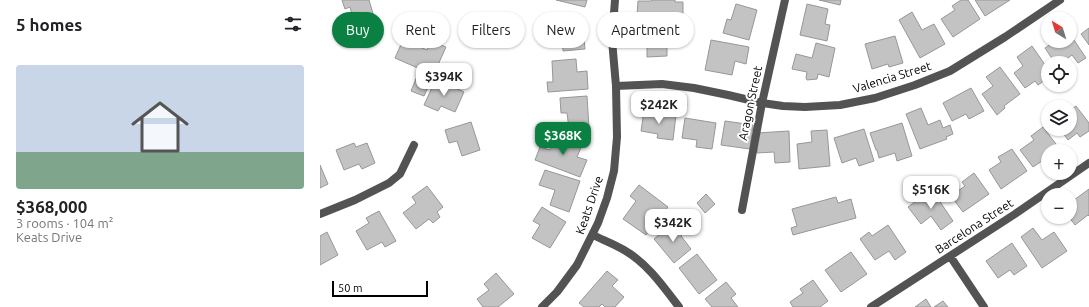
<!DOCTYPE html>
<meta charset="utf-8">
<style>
body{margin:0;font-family:Ubuntu,sans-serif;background:#f6f6f6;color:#202124;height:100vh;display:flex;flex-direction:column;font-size:15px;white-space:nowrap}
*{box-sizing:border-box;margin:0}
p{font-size:13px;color:#757577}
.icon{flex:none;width:22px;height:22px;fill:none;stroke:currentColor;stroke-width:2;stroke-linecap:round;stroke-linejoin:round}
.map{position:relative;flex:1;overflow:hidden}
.drawer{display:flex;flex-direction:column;background:#fff;width:320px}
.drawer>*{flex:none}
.guide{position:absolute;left:12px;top:12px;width:380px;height:36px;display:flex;gap:8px}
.needle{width:26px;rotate:322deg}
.fabs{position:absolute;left:721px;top:12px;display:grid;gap:8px}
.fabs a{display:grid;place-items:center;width:36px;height:36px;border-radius:50%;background:#fff;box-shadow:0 1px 3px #0004;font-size:20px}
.scale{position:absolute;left:12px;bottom:10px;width:96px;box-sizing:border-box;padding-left:4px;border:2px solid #000;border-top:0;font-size:11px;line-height:14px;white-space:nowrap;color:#000;-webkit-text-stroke:3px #fff;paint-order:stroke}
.price{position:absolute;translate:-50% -34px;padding:0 9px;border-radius:8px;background:#fff;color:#222;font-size:13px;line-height:26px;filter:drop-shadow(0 1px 2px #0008)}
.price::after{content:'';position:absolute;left:50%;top:24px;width:12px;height:9px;margin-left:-6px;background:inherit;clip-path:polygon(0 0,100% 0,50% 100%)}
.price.on{background:#0b8043;color:#fff}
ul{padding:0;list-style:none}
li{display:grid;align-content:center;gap:8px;height:212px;padding:0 16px}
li+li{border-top:1px solid #e0e0e0}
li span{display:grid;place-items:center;height:124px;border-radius:4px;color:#555}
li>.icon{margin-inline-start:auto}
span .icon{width:72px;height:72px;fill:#fffc;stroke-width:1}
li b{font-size:17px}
h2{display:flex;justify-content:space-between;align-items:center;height:48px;padding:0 16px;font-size:17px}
.tag{padding:0 14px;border-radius:18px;background:#fff;box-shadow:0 1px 3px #0004;font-size:14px;line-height:36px}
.tag.on{background:#0b8043;color:#fff}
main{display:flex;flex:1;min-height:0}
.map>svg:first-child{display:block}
.building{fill:#c3c3c3;stroke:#979797}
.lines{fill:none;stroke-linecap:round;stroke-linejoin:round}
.minor{stroke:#535353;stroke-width:8}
.tertiary{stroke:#535353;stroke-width:8}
.labels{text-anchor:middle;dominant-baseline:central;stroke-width:4;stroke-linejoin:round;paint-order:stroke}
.street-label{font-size:12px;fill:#000;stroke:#fff}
</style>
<main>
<section class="drawer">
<h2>5 homes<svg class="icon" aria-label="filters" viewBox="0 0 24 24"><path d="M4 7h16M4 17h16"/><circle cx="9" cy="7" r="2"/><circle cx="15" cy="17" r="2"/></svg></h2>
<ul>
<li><span style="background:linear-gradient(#c9d6e8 70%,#7fa58c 0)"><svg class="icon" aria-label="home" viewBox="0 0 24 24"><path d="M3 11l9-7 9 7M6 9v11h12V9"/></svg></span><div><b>$368,000</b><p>3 rooms · 104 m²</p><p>Keats Drive</p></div></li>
</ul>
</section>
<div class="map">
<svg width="769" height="307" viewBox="0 0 769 307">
<rect width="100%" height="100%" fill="#fff"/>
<path class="building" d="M22,0h27l8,27 -20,6 -7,-26 -5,2z
M236,0h31l-2,7z
M332,0h23v2h8v14l-46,-1 1,-14h13z
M499,0h22l-1,5z
M641,0h7l12,19 -27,18 -12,-18 14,-9 -3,-4z
M655,0h35l-25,16z
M416,4l21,6 -8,30 -26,-7 4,-14 4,1z
M487,4l21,5 -3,15 5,1 -3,16 -27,-6z
M592,12l10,18 12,-6 11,20 -25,14 -21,-38z
M262,17l3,32 -22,2 -1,-16h-6l-1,-16z
M361,26v11h-6v5h-8v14l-20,1v-16h-9v-13z
M769,28v17l-8,-11z
M750,34l16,24 -8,5 -6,-8 -11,8h-6l-10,-15 10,-7h15z
M575,36l8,27 -14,4 -1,-3 -16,5 -7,-25z
M83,40l24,10 4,-9 15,6 -22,49 -13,-5 9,-22 -25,-11z
M391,40l38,7 -3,17 -11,-3 -3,14 -27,-5z
M496,43l19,5 -6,29 -11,-3 -1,5 -10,1 -1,-2 1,-6 -15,-3 4,-15 16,4z
M712,46l16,23v9l-10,7 -3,-4 -10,7 -11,-15 9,-7 -6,-9z
M256,59l1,13 10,-1 1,18 -40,3 -1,-10h6l-1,-21z
M680,67l20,27 -16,12 1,2 -8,7 -15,-21 11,-8 -7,-9z
M116,79l28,13 -9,20 -14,-6 -3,5 -14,-6z
M651,88l13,23 -15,8 -3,-5 -14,7 -9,-18z
M267,96l2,32 -20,1 -2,-16h-6l-1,-15z
M756,106l13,17v8l-9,6 -3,-4 -9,7 -8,-11h10v-19z
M601,108l7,17 12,-5 3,8 7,-3 3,9 -7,3 1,2 -27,10 -14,-35z
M324,111l32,4 -3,25 -16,-2 1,-4 -17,-3z
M365,118l31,5 -4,26 -16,-2 1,-7 -15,-2z
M405,121l28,4 -3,24 -29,-4z
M151,122l9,28 -18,6 -5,-15 -8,2 -4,-13z
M582,123l10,33 -15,5 -2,-8 -16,5 -2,-8h-1l-6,-17z
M723,127l16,21 -3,3h-8v6l-15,10 -13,-17 14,-10 -3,-4z
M544,129l10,32 -15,5 -3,-8 -14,5 -8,-25z
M507,130l3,36 -31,3 -2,-25 15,-2 -1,-11z
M469,131l1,31 -15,1 -1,-11 -17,1v-20z
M236,135l26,10 -5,12 10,3 -7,17 -45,-17 5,-13 10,3z
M34,143l2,4 11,-4 8,20 -13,6 -3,-5 -15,6 -8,-20z
M692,149l15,22 -26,18 -12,-19 12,-8 -3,-5z
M0,165l8,19 -8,4z
M225,170l35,11 -11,31 -19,-7 5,-15 -16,-5z
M654,173l15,21 -26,18 -12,-16 14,-10 -3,-4z
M319,185l29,22 -22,28 -23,-16 13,-18 -6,-5z
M107,186l16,21 -6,5 3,5 -7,6 -4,-4 -13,10 -13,-16 13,-10 -4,-6z
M769,189v27l-1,-1 -13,10 -6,-8 1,-14z
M612,190l21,31 -12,9 -10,-14 -10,8 -13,-17z
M386,194l9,10 -10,9 -8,-10z
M516,197l2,6 13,-4 5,19 -63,17 -2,-7 6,-2 -5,-17z
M222,207l24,15 -16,26 -18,-10 8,-13 -7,-4z
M59,211l17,30 -11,6 -3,-5 -15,8 -11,-19 13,-8 -3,-5z
M355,222l9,11 -3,3 10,13 -17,14 -20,-24z
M568,225l18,27 -11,8 -6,-9 -14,9 -15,-21 9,-7 3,4z
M713,228l9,12 12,-8 13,19 -25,17 -21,-31z
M7,232l11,23 -18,10v-29z
M692,243l15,23 -13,9 -4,-5 -12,8 -12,-17z
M531,252l16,22 -26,18 -16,-22z
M377,254l20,26 -18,14 -20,-26z
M287,271l11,9 -6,6 12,11 -9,10h-10l-3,-3 -3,3h-15l-5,-4z
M176,273l18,21 -16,13h-15l-6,-8 12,-9 -5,-6z
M493,280l15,21 -8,6h-27l-3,-5 13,-9 -3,-4z
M406,282l10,12 -5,4 7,9h-26l-7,-8z
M606,299l5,8h-16z
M623,301l5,6h-14z"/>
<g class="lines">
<path class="minor" d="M296,86l46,-2 32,4 34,7 34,8 21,3 22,1 35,-2 35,-7 40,-13 35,-14 55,-34 55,-37
M422,210l20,-107 23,-103
M0,214l35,-14 34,-17 11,-9 14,-29
M273,235c10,5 21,9 31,15 23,13 39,36 55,57
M630,256l34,51
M551,307l144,-93 74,-51"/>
<path class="tertiary" d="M222,307l15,-15 20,-27 21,-42 9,-25 7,-27 3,-34 -1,-51 -4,-46 3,-40"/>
</g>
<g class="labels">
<g class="street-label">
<text transform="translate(572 77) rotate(-17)">Valencia Street</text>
<text transform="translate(430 103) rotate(-78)">Aragon Street</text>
<text transform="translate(269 205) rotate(-71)">Keats Drive</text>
<text transform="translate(654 226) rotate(-33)">Barcelona Street</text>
</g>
</g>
</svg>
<div class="fabs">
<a><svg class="needle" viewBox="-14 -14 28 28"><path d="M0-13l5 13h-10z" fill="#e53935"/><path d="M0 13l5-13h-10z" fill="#757577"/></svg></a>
<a><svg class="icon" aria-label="locate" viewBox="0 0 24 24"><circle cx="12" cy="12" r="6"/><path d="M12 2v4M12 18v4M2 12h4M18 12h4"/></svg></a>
<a><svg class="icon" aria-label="layers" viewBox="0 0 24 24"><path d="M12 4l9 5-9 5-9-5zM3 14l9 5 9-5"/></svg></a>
<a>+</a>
<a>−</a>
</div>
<div class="scale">50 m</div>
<b class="price" style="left:124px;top:97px">$394K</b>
<b class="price" style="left:339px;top:125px">$242K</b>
<b class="price on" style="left:243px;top:156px">$368K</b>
<b class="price" style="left:611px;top:210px">$516K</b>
<b class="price" style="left:353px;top:243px">$342K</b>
<div class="guide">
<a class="tag on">Buy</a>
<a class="tag">Rent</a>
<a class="tag">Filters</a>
<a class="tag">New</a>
<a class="tag">Apartment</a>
</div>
</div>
</main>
